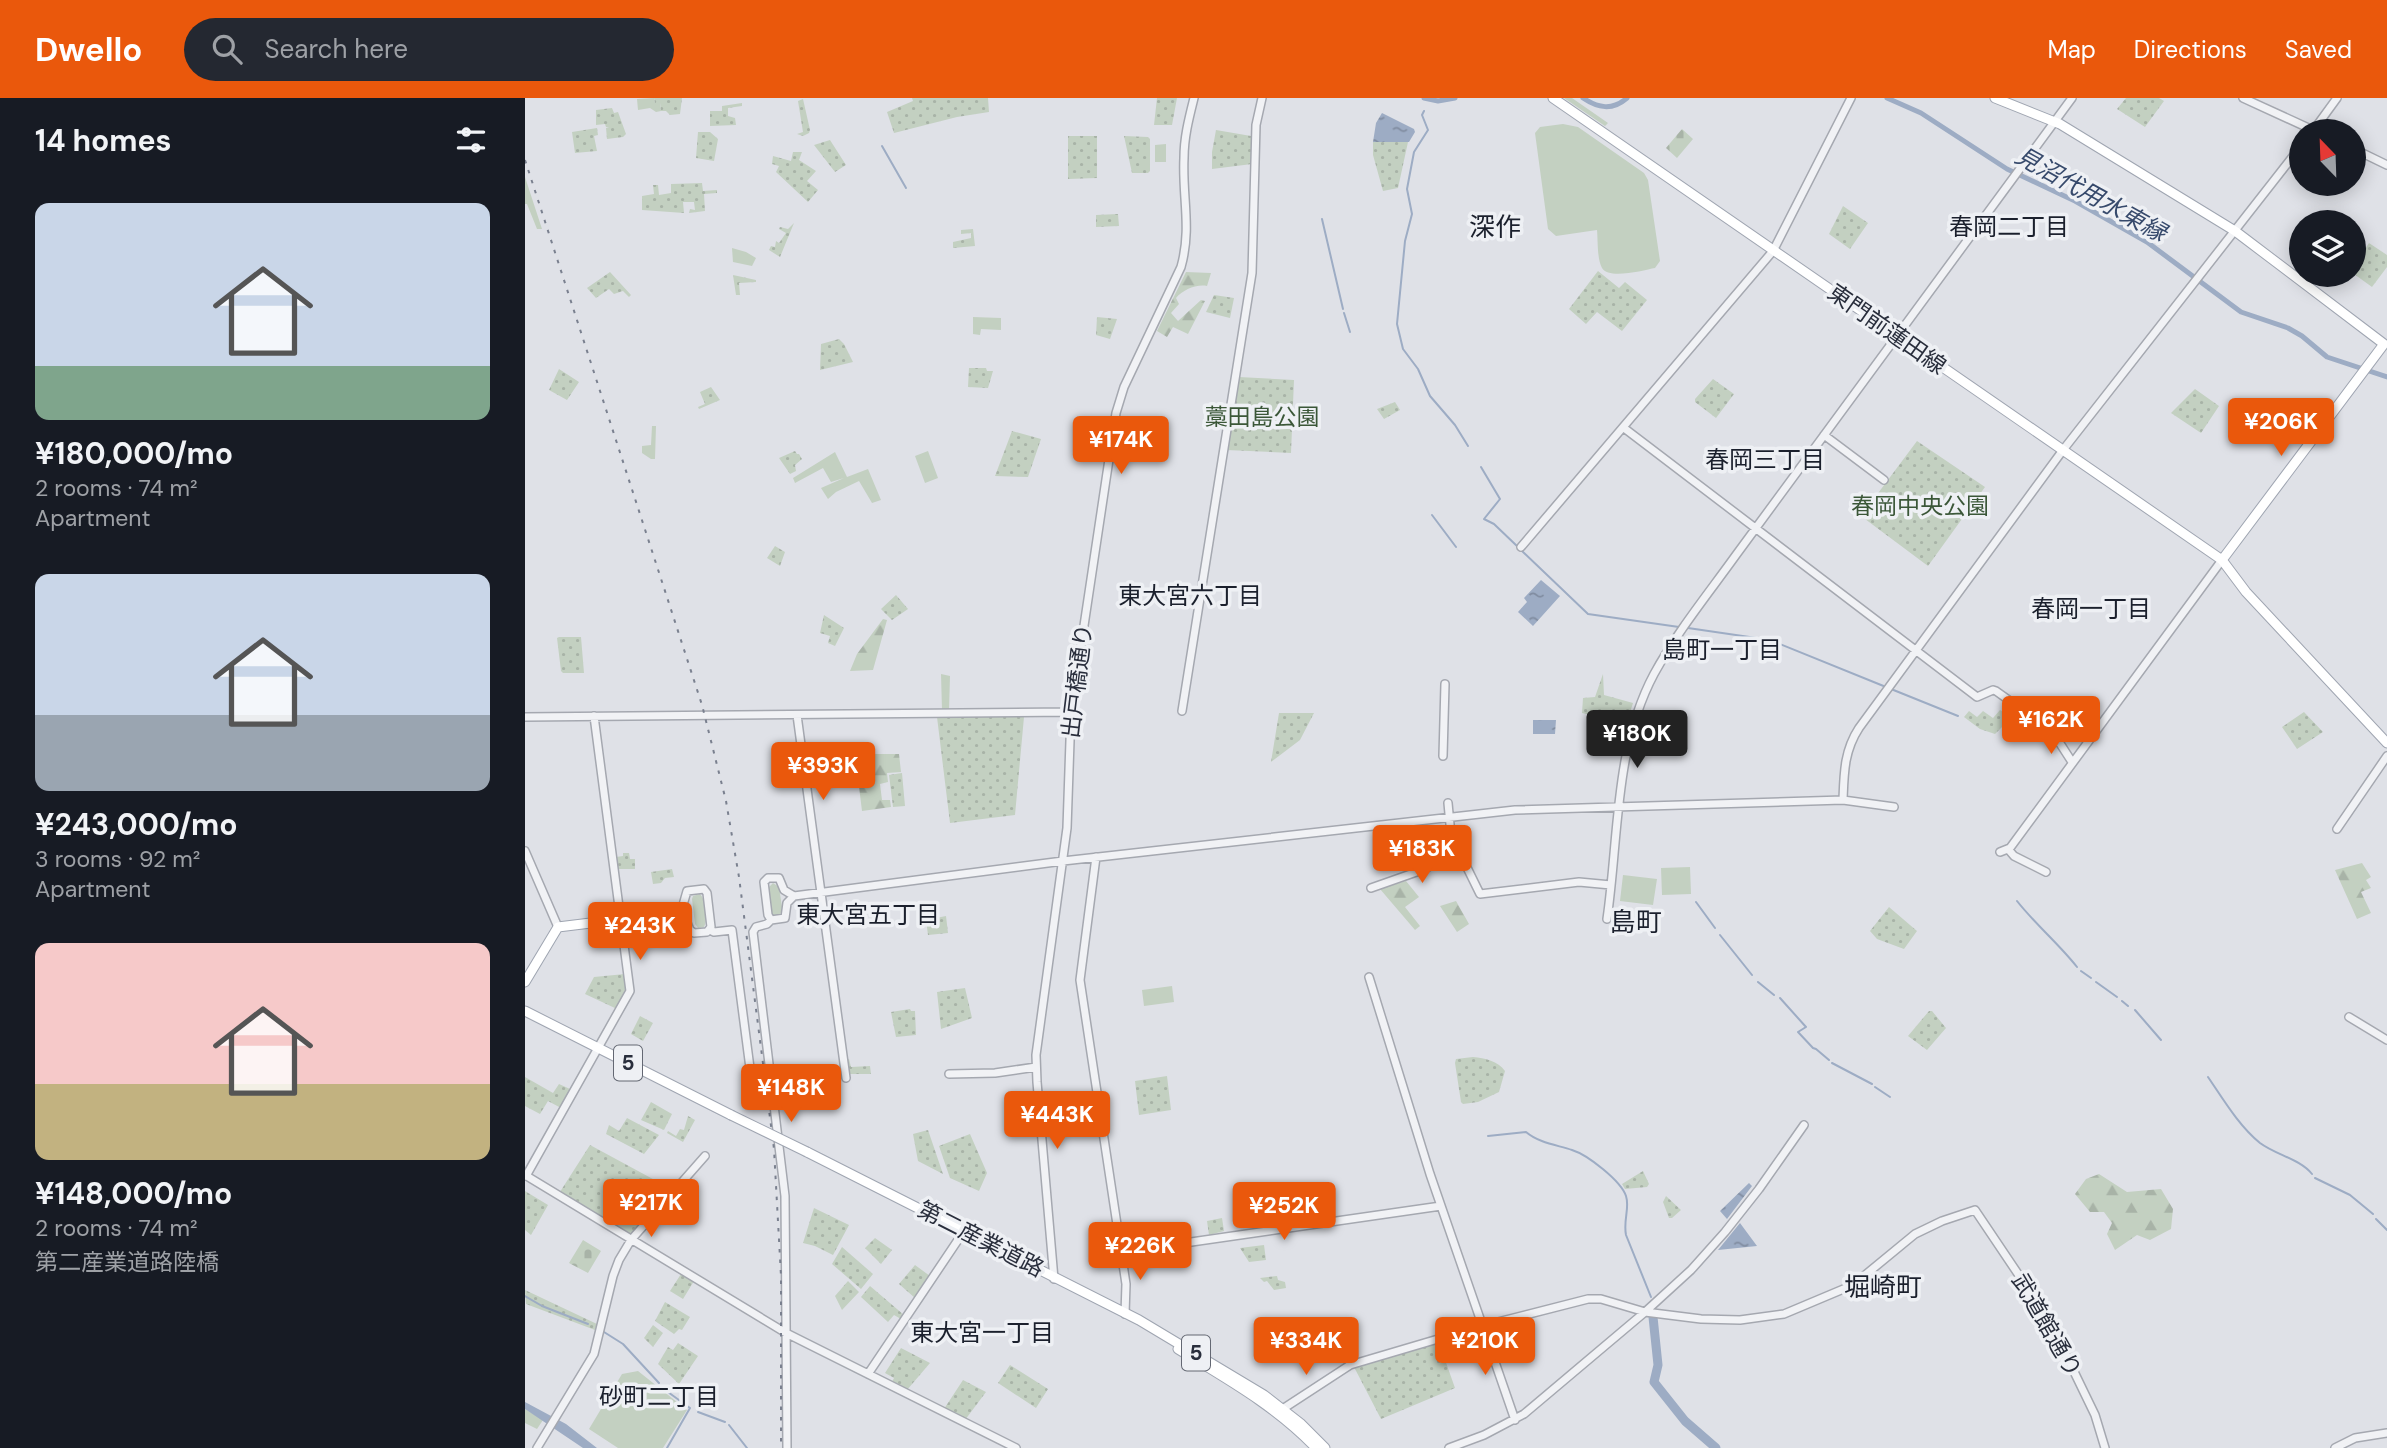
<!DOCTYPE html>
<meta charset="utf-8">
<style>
body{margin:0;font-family:"DM Sans","Noto Sans JP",sans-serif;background:#242831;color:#f1f3f6;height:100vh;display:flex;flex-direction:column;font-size:26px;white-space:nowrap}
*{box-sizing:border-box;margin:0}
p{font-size:23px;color:#9ea1a6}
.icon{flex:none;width:38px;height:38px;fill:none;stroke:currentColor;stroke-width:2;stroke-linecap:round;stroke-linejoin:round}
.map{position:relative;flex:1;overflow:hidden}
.panel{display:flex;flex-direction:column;background:#171b24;width:525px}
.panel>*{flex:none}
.needle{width:46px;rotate:337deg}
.fabs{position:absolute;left:1764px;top:21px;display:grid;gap:14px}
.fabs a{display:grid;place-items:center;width:77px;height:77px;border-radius:50%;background:#171b24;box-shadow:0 4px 18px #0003;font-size:35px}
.price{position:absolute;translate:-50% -60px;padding:0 16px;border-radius:7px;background:#ea580c;color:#fff;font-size:23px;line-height:46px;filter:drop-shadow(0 2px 4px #0008)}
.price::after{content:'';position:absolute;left:50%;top:42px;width:21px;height:16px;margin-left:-10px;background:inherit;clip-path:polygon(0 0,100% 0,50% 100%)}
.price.on{background:#222;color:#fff}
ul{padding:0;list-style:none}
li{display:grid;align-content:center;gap:14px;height:371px;padding:0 35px}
li span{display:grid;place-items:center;height:217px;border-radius:14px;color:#555}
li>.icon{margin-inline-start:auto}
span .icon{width:126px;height:126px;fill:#fffc;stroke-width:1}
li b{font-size:30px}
h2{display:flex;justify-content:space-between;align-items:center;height:84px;padding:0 35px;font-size:30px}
header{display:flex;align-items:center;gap:42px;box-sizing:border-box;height:98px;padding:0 35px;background:#ea580c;color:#fff}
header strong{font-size:33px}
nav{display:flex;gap:38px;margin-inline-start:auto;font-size:24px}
.search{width:490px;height:63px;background:#242831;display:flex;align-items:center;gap:18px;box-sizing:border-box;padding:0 24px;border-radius:38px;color:#9ea1a6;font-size:26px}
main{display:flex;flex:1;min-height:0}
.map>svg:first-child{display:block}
.grass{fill:#c3d0c1}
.forest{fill:url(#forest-firs)}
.cemetery{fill:url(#cemetery-stones)}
.park{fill:url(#park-dots)}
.water{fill:url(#water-ripples)}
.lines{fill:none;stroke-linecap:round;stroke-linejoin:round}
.stream{stroke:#9dacc4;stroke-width:2}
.canal{stroke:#9dacc4;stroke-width:5}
.river{stroke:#9dacc4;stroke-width:9}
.minor-casing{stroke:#a5a8b0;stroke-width:10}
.major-casing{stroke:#9fa5b1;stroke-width:11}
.minor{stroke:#f1f2f5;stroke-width:7}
.major{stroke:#fff;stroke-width:9}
.rail{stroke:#7a808f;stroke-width:2;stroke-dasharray:3.5 7;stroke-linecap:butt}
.major-bridge-casing{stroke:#9fa5b1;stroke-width:11;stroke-linecap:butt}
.major-bridge{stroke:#fff;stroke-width:9}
.labels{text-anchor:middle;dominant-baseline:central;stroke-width:7;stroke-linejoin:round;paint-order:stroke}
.shield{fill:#eef0f4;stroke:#646873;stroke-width:2}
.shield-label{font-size:21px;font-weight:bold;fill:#292e3c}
.street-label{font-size:23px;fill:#292e3c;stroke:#eef0f4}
.park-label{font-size:23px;fill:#3b5738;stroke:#eef0f4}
.water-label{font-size:24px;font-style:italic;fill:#374a6c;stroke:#eef0f4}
.neighbourhood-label{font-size:24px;fill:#1b202d;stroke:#eef0f4}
.quarter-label{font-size:26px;fill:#1b202d;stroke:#eef0f4}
</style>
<header>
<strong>Dwello</strong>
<div class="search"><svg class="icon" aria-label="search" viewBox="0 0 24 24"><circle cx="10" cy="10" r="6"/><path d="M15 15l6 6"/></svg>Search here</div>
<nav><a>Map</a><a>Directions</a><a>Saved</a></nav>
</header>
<main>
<section class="panel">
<h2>14 homes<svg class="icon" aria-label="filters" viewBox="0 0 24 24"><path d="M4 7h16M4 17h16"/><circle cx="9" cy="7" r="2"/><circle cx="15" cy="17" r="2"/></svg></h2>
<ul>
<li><span style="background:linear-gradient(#c9d6e8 75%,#7fa58c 0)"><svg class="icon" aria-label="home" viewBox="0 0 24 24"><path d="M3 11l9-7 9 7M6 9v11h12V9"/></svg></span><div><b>¥180,000/mo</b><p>2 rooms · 74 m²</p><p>Apartment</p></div></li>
<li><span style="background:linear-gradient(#c9d6e8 65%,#9aa5b1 0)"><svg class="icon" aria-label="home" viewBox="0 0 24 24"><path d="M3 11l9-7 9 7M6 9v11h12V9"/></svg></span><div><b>¥243,000/mo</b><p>3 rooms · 92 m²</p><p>Apartment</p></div></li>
<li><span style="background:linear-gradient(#f6c9c9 65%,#c2b280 0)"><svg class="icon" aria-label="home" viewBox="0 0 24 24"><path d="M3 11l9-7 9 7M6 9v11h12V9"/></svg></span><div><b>¥148,000/mo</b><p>2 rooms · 74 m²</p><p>第二産業道路陸橋</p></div></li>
</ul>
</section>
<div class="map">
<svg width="1862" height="1350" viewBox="0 0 1862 1350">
<defs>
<pattern id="forest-firs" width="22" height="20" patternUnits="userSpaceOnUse" patternTransform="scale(1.75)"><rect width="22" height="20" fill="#c3d0c1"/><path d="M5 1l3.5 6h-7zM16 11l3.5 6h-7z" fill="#a8b3a7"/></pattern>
<pattern id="cemetery-stones" width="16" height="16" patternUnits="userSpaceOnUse" patternTransform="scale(1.75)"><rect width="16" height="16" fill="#c3d0c1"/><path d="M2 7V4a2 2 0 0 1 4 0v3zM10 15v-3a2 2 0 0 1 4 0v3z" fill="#a8b3a7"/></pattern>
<pattern id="park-dots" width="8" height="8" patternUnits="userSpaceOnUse" patternTransform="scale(1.75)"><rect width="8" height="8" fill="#c3d0c1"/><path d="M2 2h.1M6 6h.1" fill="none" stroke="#a8b3a7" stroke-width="1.8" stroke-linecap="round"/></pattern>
<pattern id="water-ripples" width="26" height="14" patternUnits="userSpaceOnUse" patternTransform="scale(1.75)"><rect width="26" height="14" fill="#9dacc4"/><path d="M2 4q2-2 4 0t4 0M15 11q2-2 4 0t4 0" fill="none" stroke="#808ca0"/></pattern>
</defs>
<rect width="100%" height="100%" fill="#dfe1e7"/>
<path class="grass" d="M129,0l1,5h5l1,8 -5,1 -6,-4 -12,2 -1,-11z
M1039,0h8l36,25 -3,3z
M1038,26l15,3 66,46 4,7 12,81 -5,7c-11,2 -46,12 -53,0 -5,-9 -4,-27 -5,-38l-41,6 -8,-7 -13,-96 5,-6z
M641,46v18h-11v-17z
M0,79l17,52h-5l-10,-25h-2z
M207,150l14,4 10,6 -4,8 -19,-4z
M448,219l28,1v12l-20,-1 -1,6 -7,-1z
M127,328h4l-1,33h-4l-9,-6v-7l9,-1z
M403,353l10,27 -13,5 -10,-27z
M310,354l12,25 21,-8 13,31 -9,3 -13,-22 -23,11 -8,7 -7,-11 23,-10 -13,4 -8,-14 -28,15 -2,-5z
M416,576l9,2 -1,34h-7z
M1165,769l1,27 -29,1 -1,-27z
M1098,777l34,4 -4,26 -33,-4z
M248,785l6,4 3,20 -2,9 -6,1 -3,-5 -3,-24z
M175,796c6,6 8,25 4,33l-6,1 -3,-4 -3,-25 1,-3z
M647,888l2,16 -30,4 -2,-16z
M113,1273l49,39 -24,38h-45l-29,-19 33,-55z"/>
<path class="forest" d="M661,174l25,1 -4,13c-11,-2 -24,4 -31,12l3,6 -8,9 7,8 23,-21 4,1 -17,33 -15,-7 -6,10 -10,-6z
M358,521l4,1 -14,50 -23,1 7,-17z
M330,656h44l2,18 -14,1 1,9 -8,2 2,16h8l1,7 -29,4z
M1837,765l9,14 -5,3 5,8 -10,4 10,21 -14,6 -22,-49z
M881,783l13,16 -14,10 15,19 -5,4 -35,-41z
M931,803l13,23 -12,8 -17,-26z
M1574,1076l28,18 34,-3 12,20 -2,20 -21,11 -13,-5 -22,15 -8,-16 5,-11 -8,-11h-14l-15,-18 11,-15z
M0,1311l18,11 -6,9 -12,-6z"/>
<path class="cemetery" d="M1157,31l11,10 -16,19 -11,-10z
M58,1142l18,11 -13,22 -19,-10z"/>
<path class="park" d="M129,0h28l-2,16 -10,1 -4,-4h-5l-1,-8h-5z
M387,0h76l1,14 -32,5 -63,16 -7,-21 26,-11z
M632,0h20l-5,27h-18z
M1601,0h33l5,3 -19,26 -28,-18z
M278,1l7,31 -1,3 -6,3 -6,-2 6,-2 -5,-31z
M217,5v3l-14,2v8l7,2 1,7 -26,1v-15h12v-5z
M87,10l2,5 4,-1 8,22 -3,3 -16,2 -1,-11 3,-1h-3l-1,-3 -9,1v-15z
M72,30l1,7 -4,1 3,15 -22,2 -3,-21z
M691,32l35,6 1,28 -40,5v-17z
M173,34h12l8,7 -4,22 -18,-3z
M543,38h29v42l-29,1z
M599,38l24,1 2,2v32l-2,2h-16z
M305,42l16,25 -11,7 -21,-27z
M883,44l-10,46 -15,3 -10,-36v-13z
M268,54h9l-3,8 17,11 -9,10 11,9 -10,12 -32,-30 3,-6 -7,-2 1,-8 18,5z
M177,85l1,8 14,-1v3l-13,1 1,17 -16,2 1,-4 5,1 -1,-8h-11l1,11 -42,-3v-14l12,-2 -1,-9h5l1,10 12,-2v-9z
M1318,108l25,17 -18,26 -21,-15z
M593,116l1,12 -23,1v-12z
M269,125l-14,34 -11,-7 2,-4 4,1 1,-6 3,2 7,-10 -7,-4 1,-2 8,2z
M448,131l2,17 -22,2v-6l18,-4v-5l-10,1v-4z
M1844,145l18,12v12l-15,20 -18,-13v-8z
M1073,173l21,17 6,-6 22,18 -25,31 -25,-19 -11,12 -17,-15z
M85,174l21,23 -2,2 -6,-6 -9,3 -5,-5 -13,9 -9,-10z
M208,177l23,5v2l-17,1 1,12h-4z
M689,197l20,3 -4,20 -24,-6z
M572,219l20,2 -7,20 -14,-4z
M314,241l5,5 9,18 -33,8 1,-26z
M444,270h17l1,3h6l-5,17 -20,-1z
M34,271l20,13 -12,18 -18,-10z
M714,279l55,3 -3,73 -65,-3z
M1188,281l21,15 -18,24 -21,-16v-3z
M186,289l9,13 -21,9 -1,-2 7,-3 -5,-12z
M1670,291l24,17 -18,27 -30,-20z
M870,304l5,8 -16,9 -7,-10z
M487,333l29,8 -13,38 -33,-1z
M1392,343l68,46 -57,79 -67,-50z
M270,353l2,3h2l3,5 -7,6 1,6 -6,3 -11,-16z
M250,448l10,6 -5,14 -13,-8z
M371,497l12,14 -16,11 -11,-11z
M299,517l20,13 -9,18 -7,-3 2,-7 -10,-3z
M34,539h22l3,36h-21l-2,-2 -4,-33z
M1078,576l1,21 29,8 -8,25 -10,-4 -10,2 -6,-9 -17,-4 1,-15 12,-1z
M1475,612l5,3 -2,4 5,4 -13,13 -15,-5 -16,-12 5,-6 8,6 6,-6 10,7z
M1779,614l19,20 -26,17 -15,-22z
M754,615h35l-14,27 -29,22z
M412,619h87l-9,98 -65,8z
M377,675l3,33 -12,1 -4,-32z
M98,755h6l1,6h5v10h-17l-2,-12 7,-1z
M147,771l2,8 -9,1 -4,5 -8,1 -2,-12z
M1364,809l28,24 -13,18 -27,-10 -7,-8z
M421,818l2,17 -20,2 -2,-15z
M100,876l2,17 -10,18 -32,-15 9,-17z
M440,890l7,30 -31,11 -4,-37z
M385,911l1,2h4l1,24 -20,2 -5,-25z
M1404,913h3l14,17 -19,22 -19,-14z
M115,918l13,7 -10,18 -12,-7z
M948,959c12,1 25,4 32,14l-6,21 -21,10 -15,2 -2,-2 -6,-39 1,-4z
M324,961l2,8 19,-1 1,8h-24l-1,-14z
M642,978l4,34 -32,5 -4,-34z
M0,979l28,16 6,-9 11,5 -9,19 -13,-7 -8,13 -15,-8z
M126,1004l21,12 -8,16 -23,-10z
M163,1018l7,4 -12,22 -16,-9 1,-2 8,5 4,-7 4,1z
M102,1020l32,17 -15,19 -38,-20 3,-9 10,6z
M403,1032l15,44 -25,-13 -5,-27z
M445,1036l17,39 -8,18 -29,-13 -11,-32z
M65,1047l85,46 -44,49 -73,-45z
M1118,1073l6,13 -2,3 -22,2 -3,-5z
M0,1093l23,14 -17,30 -6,-5z
M1141,1098l15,14 -9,8h-3l-6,-16z
M289,1110l35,17 -16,30 -18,-9 -12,-3z
M697,1120l2,13 -15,4 -2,-14z
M350,1140l17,12 -11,14 -16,-16z
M739,1147l2,15 -17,2 -9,-14z
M317,1149l31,27 -12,15 -29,-25z
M390,1167l15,11 -15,22 -16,-14z
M156,1176l13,7 -11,18 -13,-8z
M752,1178l1,4 7,2 1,6 -12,2 -7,-9 -3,1 -4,-4z
M323,1183l11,11 -17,18 -7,-14z
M345,1188l34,29 -3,4 -7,-4 -6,7 -27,-25z
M0,1192l72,34 -2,6 -69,-26z
M140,1204l25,15 -8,13 -3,-1 -5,5 -19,-13z
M128,1227l10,8 -10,14 -9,-9z
M913,1242l17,48 -74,31 -27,-52z
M153,1245l20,13 -19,28 -21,-20 10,-17 5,3z
M376,1250l29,15 -23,27 -15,-8 2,-4 -9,-5z
M485,1267l38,24 -12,19 -38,-25z
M438,1282l23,12 -21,28 -21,-11z"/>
<path class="water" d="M857,15l32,16 1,3 -6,10h-36l3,-19z
M1016,482l19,16 -27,30 -15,-14 9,-10 -3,-4z
M1008,622h23l-1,14h-22z
M1224,1085l3,3 -25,33 -7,-8z
M1215,1125l17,23 -39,4z
M0,1304l41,22 31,24h-14l-58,-39z"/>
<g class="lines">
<path class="stream" d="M899,13l-2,4 6,15 -14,22 -7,37 5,25 -7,27 -8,83 6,25 15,20 12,27 25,29 13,21
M357,48l24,42
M797,121l21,90
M819,215l6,19
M956,369l19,32 -16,20 10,5 24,23
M907,417l24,32
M997,453l66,63 91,13
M1163,530l82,12 116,47
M1366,591l67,27
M1492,803c18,23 42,43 60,66
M1171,804l19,26
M1195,837l32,40
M1556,873l10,7
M1233,884l16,13
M1571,884l21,15
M1255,900l26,29 -8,5 15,16 3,1 13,11
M1597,903l6,5
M1610,912l26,30
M1307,965l40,21
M1683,979c15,22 31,49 52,66 16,12 40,16 52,31
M1350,989l15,10
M963,1038l38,-4c13,11 31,13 46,18 16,5 49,31 54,46 4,12 -3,24 0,39l25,62
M1790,1080l35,17 23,19
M1851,1121l11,11
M0,1198l17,10 46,18
M79,1234l19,12 36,39
M136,1289l29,21 -23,40
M173,1314l27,10
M204,1327l18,23"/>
<path class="canal" d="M899,0l14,3 17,-3
M1058,0c15,10 29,13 44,0
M1362,0l34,15 86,56 68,32 72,41 94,70 47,16 14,8 25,21 60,20"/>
<path class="river" d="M1128,1219l5,48 -4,17 31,39 31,27"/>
<g class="minor-casing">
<path id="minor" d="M1718,0l72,33
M1788,33l24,-33
M1829,51l33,16
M1099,330l353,269 16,-7 3,1 56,40 20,31
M1299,337l60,45
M996,449l252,-296 78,-153
M657,613l70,-438 4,-148 6,-27
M272,617l49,363
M0,619l546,-5
M918,658l2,-72
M1318,702c1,-27 1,-49 16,-72l204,-278 238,-304
M923,705l3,32 29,59 99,-12 32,3
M1812,731l50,-73
M1483,751l6,7 32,16
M0,753l33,76
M1475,754l10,-4 212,-288
M571,759l-16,123 46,304 -1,30
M846,790l54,-19 32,-20
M179,791l3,4 4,34 -4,5 -13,1 -4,-3 -5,-12 -13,-5 11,-8 4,-14z
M269,798l-7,7 -2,15 -14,2 -3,-5 -4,-33 4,-4h11l5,12 10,6 269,-35 452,-51 328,-10 51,7
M1082,821c12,-82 7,-170 47,-245 23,-42 54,-80 82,-119l336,-457
M246,822l-4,4 -11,3 -3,5 32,264 2,252
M185,832l4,2 18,-2 18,138
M844,879l61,197 85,246
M1824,919l38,23
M424,976l46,-1 41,-6
M0,1077l261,158 230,115
M1,1078l104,-185 -36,-275
M597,1154l319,-46
M529,1181l-17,-197 -1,-27 31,-227 4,-116 45,-299 8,-26 57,-120c11,-39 1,-70 3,-109 0,-21 5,-40 10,-60
M343,1276l96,-143
M753,1314l72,-47 132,-39 106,-27h13l44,13 56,7 39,1 44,-6 69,-29 62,-51 27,-13 33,-11 74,110 46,95 10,33
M12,1350l57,-94 19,-78 6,-16 12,-20 74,-84
M924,1350l35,-13 40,-21 121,-102 46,-42 34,-38 34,-43 45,-64
M1810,1350l20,-10 32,-5"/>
</g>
<g class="major-casing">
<path id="major" d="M1028,0l669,462 24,32 141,151
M1470,0l65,26 175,107 149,113 -162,216
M0,884l33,-55 114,-14
M0,913l206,104
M282,1054l332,168 125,75 36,28 25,25
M653,1251c49,30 98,57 138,99"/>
</g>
<use href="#minor" class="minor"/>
<use href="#major" class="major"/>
<path class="rail" d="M0,62l177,545 24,96 13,76 35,272 7,127v172"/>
<g class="major-bridge-casing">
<path id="major-bridge" d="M206,1017l76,37"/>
</g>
<use href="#major-bridge" class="major-bridge"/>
</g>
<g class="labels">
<g class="shield">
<rect x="89" y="947.5" width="28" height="35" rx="5"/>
<rect x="657" y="1237.5" width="28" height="35" rx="5"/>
</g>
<g class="shield-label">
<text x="103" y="965">5</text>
<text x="671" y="1255">5</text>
</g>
<g class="street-label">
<text transform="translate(1362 231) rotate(35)">東門前蓮田線</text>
<text transform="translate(552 583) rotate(-83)">出戸橋通り</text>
<text transform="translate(456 1141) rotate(27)">第二産業道路</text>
<text transform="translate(1522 1227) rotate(60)">武道館通り</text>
</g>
<g class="park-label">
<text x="737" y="319">藁田島公園</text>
<text x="1395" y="408">春岡中央公園</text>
</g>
<g class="water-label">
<text transform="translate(1566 96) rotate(29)">見沼代用水東縁</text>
</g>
<g class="neighbourhood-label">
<text x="1484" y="128">春岡二丁目</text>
<text x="1240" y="361">春岡三丁目</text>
<text x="665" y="497">東大宮六丁目</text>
<text x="1566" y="510">春岡一丁目</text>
<text x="1197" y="551">島町一丁目</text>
<text x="343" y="816">東大宮五丁目</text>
<text x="457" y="1234">東大宮一丁目</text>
<text x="134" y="1298">砂町二丁目</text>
</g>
<g class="quarter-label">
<text x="970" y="129">深作</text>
<text x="1111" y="824">島町</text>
<text x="1358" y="1189">堀崎町</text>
</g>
</g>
</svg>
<div class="fabs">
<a><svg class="needle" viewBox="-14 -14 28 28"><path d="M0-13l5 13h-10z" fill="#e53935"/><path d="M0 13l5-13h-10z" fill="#9ea1a6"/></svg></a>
<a><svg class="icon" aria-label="layers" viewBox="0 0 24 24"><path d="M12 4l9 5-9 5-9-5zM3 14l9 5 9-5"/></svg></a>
</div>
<b class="price" style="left:1756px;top:360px">¥206K</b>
<b class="price" style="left:596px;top:378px">¥174K</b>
<b class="price" style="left:1526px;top:658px">¥162K</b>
<b class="price on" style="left:1112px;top:672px">¥180K</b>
<b class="price" style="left:298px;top:704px">¥393K</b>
<b class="price" style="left:897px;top:787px">¥183K</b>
<b class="price" style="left:115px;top:864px">¥243K</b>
<b class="price" style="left:266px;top:1026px">¥148K</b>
<b class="price" style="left:532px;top:1053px">¥443K</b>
<b class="price" style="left:126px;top:1141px">¥217K</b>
<b class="price" style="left:759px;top:1144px">¥252K</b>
<b class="price" style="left:615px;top:1184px">¥226K</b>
<b class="price" style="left:781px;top:1279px">¥334K</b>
<b class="price" style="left:960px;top:1279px">¥210K</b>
</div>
</main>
